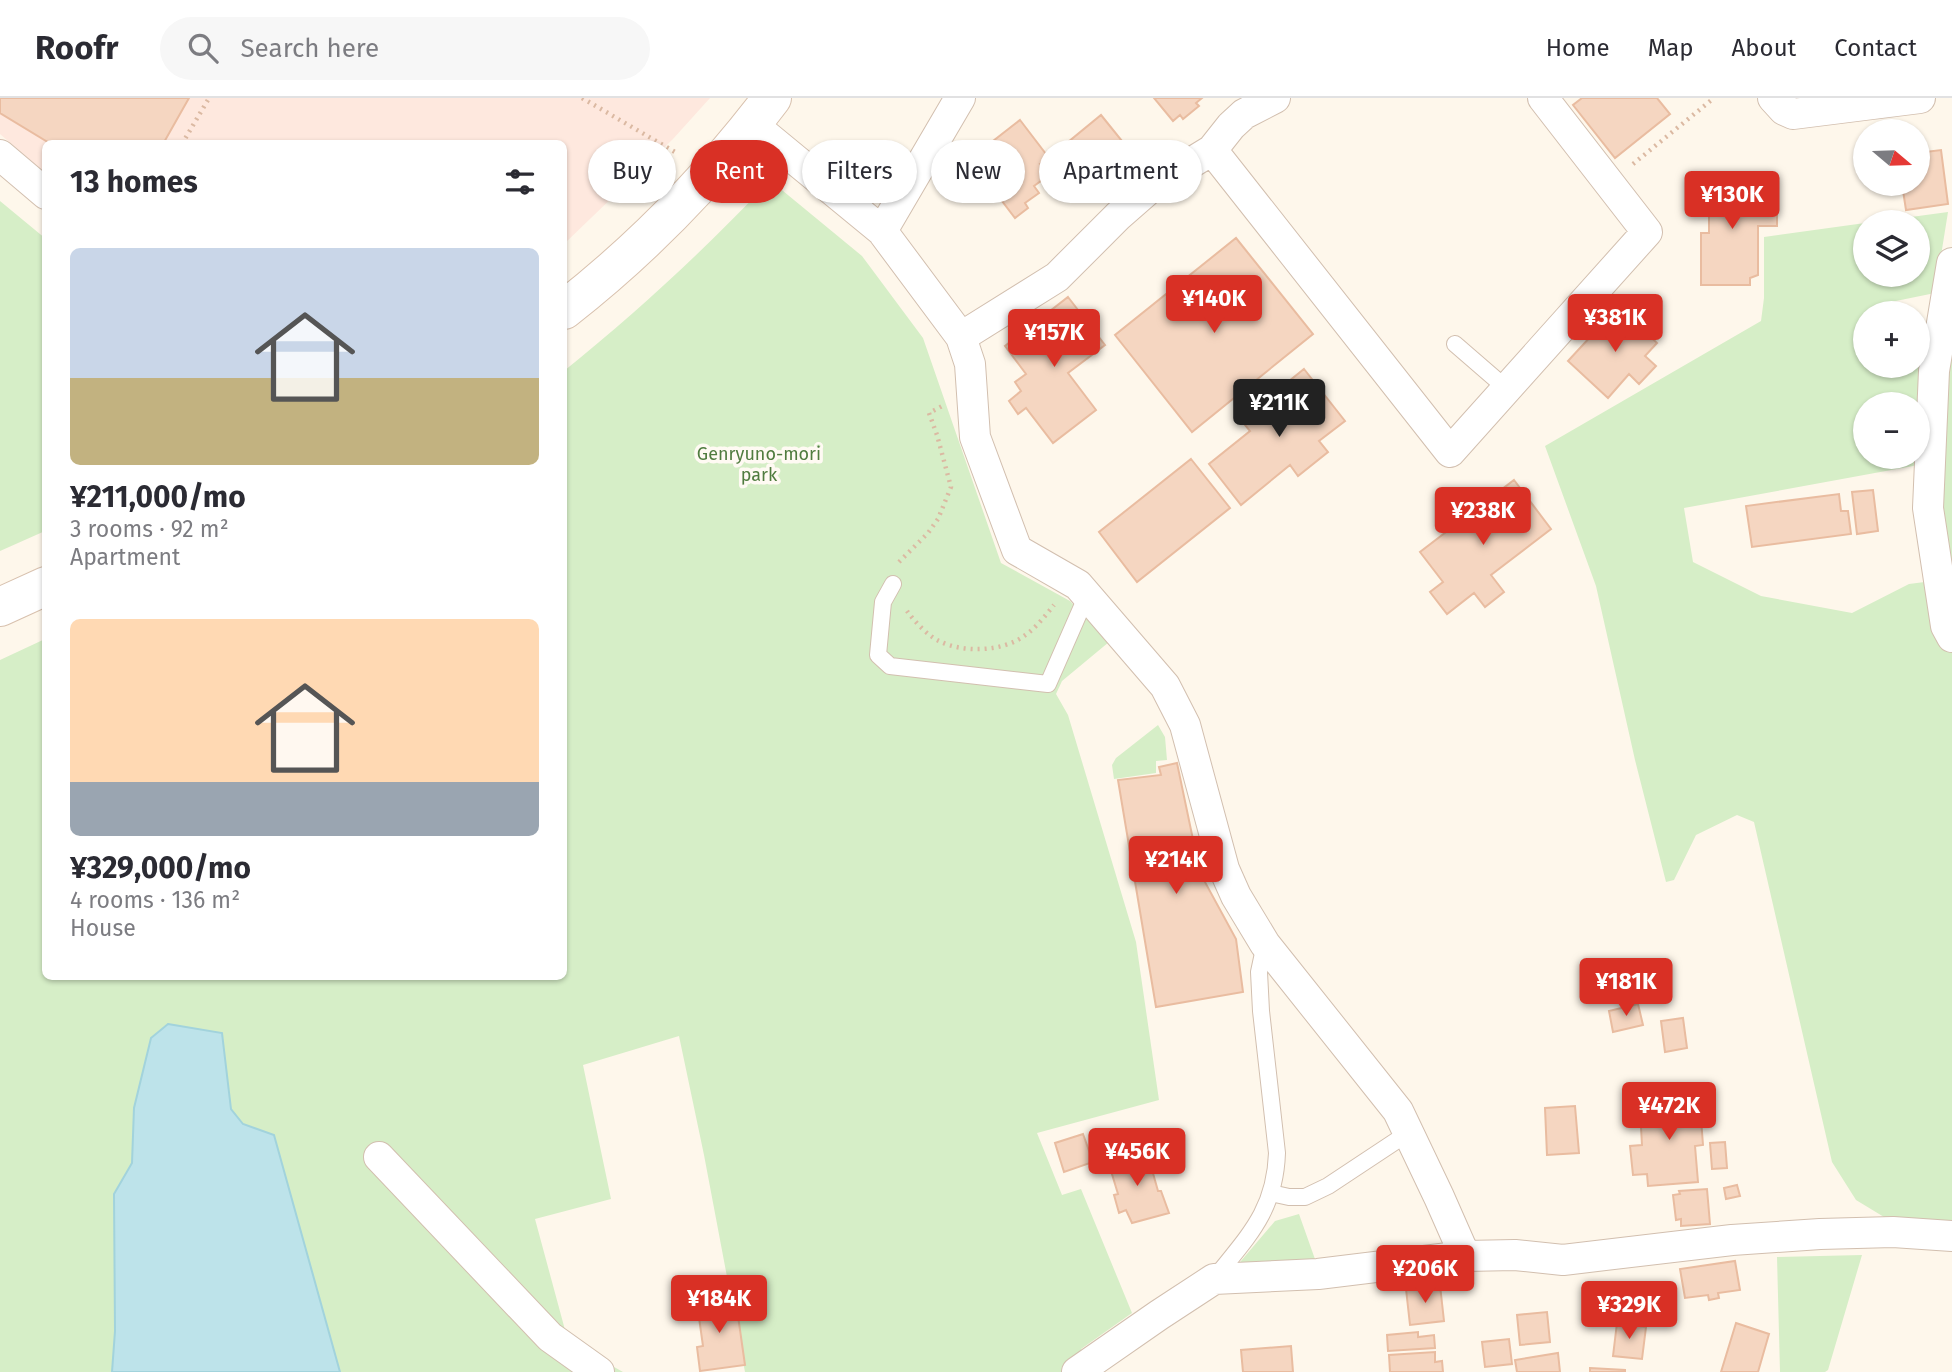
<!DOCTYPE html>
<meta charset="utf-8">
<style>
body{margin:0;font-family:"Fira Sans",sans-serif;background:#f7f7f7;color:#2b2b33;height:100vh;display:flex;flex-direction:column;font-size:26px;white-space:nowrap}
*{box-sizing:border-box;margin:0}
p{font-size:23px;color:#7c7c81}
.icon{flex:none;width:38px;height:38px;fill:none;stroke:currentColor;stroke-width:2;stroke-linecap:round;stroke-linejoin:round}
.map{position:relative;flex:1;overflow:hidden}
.side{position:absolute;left:42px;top:42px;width:525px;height:840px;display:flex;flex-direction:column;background:#fff;border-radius:10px;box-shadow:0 2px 5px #0004}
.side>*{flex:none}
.banner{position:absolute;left:588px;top:42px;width:665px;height:63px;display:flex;gap:14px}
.needle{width:46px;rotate:109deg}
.controls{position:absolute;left:1853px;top:21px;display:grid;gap:14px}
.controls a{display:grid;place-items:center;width:77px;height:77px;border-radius:50%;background:#fff;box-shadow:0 2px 5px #0004;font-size:35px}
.price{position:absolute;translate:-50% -60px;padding:0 16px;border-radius:7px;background:#d93025;color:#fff;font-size:23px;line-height:46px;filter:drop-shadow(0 2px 4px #0008)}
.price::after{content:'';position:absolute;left:50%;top:42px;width:21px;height:16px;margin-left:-10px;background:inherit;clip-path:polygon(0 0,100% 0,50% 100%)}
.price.on{background:#222;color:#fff}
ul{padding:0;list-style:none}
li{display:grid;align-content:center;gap:14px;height:371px;padding:0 28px}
li span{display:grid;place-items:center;height:217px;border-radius:10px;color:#555}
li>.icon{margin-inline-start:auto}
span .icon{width:126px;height:126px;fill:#fffc;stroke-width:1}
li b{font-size:30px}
h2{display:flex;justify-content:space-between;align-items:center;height:84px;padding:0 28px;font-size:30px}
.pill{padding:0 24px;border-radius:32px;background:#fff;box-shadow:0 2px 5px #0004;font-size:24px;line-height:63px}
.pill.on{background:#d93025;color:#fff}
header{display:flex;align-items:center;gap:42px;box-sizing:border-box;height:98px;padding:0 35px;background:#fff;border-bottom:2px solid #e1e1e2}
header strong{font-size:33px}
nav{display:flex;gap:38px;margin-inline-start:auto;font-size:24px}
.search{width:490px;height:63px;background:#f7f7f7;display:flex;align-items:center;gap:18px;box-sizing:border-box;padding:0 24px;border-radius:38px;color:#7c7c81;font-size:26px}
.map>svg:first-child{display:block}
.commercial{fill:#fee8de}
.green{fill:#d6eec7;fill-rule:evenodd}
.water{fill:#bde3ea;stroke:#a2d3dc;stroke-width:2}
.building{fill:#f5d6c1;stroke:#e9bca0;stroke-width:2}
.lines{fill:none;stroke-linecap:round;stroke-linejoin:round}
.lane-casing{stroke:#d2bfaf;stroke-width:18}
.street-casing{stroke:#d2bfaf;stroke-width:32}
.secondary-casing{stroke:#d8c1ae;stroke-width:40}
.path{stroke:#dbb9a2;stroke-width:4.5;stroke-dasharray:2 5;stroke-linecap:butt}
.lane{stroke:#fff;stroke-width:16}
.street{stroke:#fff;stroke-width:30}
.secondary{stroke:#fff;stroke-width:38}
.labels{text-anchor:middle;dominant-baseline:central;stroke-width:7;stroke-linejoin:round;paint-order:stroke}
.park-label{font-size:18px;fill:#507c3f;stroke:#fffaf3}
</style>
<header>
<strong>Roofr</strong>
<div class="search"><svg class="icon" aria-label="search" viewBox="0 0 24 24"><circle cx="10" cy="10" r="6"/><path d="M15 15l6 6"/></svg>Search here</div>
<nav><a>Home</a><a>Map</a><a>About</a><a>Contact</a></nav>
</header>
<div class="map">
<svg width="1952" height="1274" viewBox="0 0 1952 1274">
<rect width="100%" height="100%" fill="#fef7eb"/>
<path class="commercial" d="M0,0h710l-37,41 -109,105v-100h-518l-1,29 -45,-39z"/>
<path class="green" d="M765,88h12l85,70 61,82 78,225 69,38 39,41 -47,39 -6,13 12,21 68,227 23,158 -122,33 25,62 19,-6 51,124 -51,36 7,23h-343l-41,-217 -25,-119 -96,29 28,134 -76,20 33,122 55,31h-623v-712l45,-21 1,337h518v-605c71,-57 138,-119 201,-185z
M0,103l46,38 -1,292 -45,20z
M1948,114l-13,81 -44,9 -1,11h-24v53h52v-6l10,3 -4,101 -240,44 9,54 68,34 91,17 57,-29 39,-5 -8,-73v-94l12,-78v887l-68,-4 -28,-17 -24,-38 -78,-340 -17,-7 -41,20 -22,45 -8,2 -31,-122 -39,-174 -51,-140 216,-125 3,-23v-61l101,-14 1,52h52v-53h-44zM1866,306h52v53h-52z
M1158,627l7,12 2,23 -11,1v12l-42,6 -2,-14 4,-7z
M1299,1116l17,48 -81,6 40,-47z
M1862,1157l-34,115 -3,2h-45l-3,-115z"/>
<path class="water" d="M168,926l54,9 9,76 12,15 31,11 66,237h-228l3,-41 -1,-137 18,-31 2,-55 17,-70z"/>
<path class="building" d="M0,0h189l-26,46h-112l-51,-31z
M1154,0h48l-6,5 3,3 -16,13 -3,-4 -7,6z
M1582,0h75l13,16 -55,44 -42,-53z
M1101,17l38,47 -44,37 -39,-47z
M1020,22l29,38 -9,6 9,11 -15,11 5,7 -14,10 3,5 -13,10 -45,-59z
M1941,52l7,54 -42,6 -4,-26h16v-31z
M1751,74v31h15v8h11v15h-19v49l-8,3v7h-49v-52h8v-60z
M1236,140l77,96 -121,98 -77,-97z
M1068,199l37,48 -37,28 28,37 -43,33 -27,-35 -8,6 -9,-13 12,-10 -6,-9 11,-8 -21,-28z
M1618,209l39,36 -12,13 11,10 -17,18 -10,-10 -21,24 -40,-37z
M1304,271l41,52 -26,20 9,11 -30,24 -8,-11 -49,40 -32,-41 41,-33 -5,-6 37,-29 -4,-6z
M1191,361l39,49 -93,74 -38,-50z
M1514,382l37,49 -60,46 13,17 -19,15 -11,-14 -27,21 -17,-22 13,-10 -23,-30z
M1873,392l5,41 -21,3 -5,-42z
M1839,396l2,17h7l3,23 -99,13 -6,-41z
M1177,665l23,110 36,66 7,53 -87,15 -38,-227 43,-5 -2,-8z
M1638,906l5,21 -30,7 -4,-21z
M1683,920l4,30 -22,4 -4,-31z
M1692,994l2,28 7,-1 2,26 -8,1 3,36 -50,4 -1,-12 -14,1 -3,-29 12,-1 -2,-36 22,-2v-13z
M1575,1008l4,47 -32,2 -2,-47z
M1083,1036l10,28 -29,10 -9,-29z
M1142,1037l5,17 -22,5 -4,-14z
M1725,1044l2,26 -15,1 -2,-26z
M1147,1054l11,39h3l8,22 -37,10 -6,-13 -7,3 -5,-18 4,-1 -10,-33z
M1737,1087l3,11 -14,3 -2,-11z
M1707,1091l3,35 -29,2v-7l-5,1 -3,-25 7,-1 -1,-3z
M1735,1163l5,29 -22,3 1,5 -10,2 -1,-5 -23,3 -5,-29z
M1440,1187l4,36 -34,4 -4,-36z
M721,1194l3,19 13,-2 8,56 -45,6 -3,-24 6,-1 -7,-50z
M1547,1214l3,30 -30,3 -3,-30z
M1617,1225l29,4 -4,32 -29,-3z
M1736,1225l33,11 -11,38h-37z
M1418,1234v5l16,-2 1,13 -47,3 -1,-16z
M1509,1241l3,25 -27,3 -3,-25z
M1291,1248l2,26h-50l-2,-22z
M1435,1254v10l7,-1 1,11h-53l-1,-17z
M1558,1255l2,19h-43l-2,-12z
M1590,1270l35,2v2h-35z"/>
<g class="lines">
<g class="lane-casing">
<path id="lane" d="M1455,246l52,45
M893,486l-10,18 -5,53 12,11 158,18 39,-89
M1271,1095l18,4h16l23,-11 80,-53
M1214,1181c34,-43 61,-68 63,-126l-16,-142 -2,-39 6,-28"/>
</g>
<g class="street-casing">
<path id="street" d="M1773,0l11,12 9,4 127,-16
M752,26l130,107 79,106 9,27 5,73 42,113 61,35 87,101 20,39 39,144 12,27 29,48 133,167 41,86 26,59
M1212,52l238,302 197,-220 -104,-134
M0,57l46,39
M882,133l78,-133
M1952,165l-18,108 -6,137 18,118 6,11
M961,239l96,-60 61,-61 32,-28 62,-38 19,-24 13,-12 31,-16
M379,1059l171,180 49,35
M1077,1274l82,-57 55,-36 104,-5 147,-18 50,-1 48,5 169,-20 88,-6 73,-2 59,4"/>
</g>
<g class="secondary-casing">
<path id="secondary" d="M564,212c78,-61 148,-133 208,-212
M0,509l46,-21"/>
</g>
<path class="path" d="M582,0l93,54
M182,46l27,-46
M1633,66l81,-66
M899,464l29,-29 10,-14 13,-32 -14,-52 -8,-22 15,-8
M907,513c7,10 21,25 32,30 24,12 63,11 85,-5 12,-8 21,-20 30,-31"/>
<use href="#lane" class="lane"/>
<use href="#street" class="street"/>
<use href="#secondary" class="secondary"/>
</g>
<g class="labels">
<g class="park-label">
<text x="759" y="356">Genryuno-mori<tspan x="759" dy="21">park</tspan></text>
</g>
</g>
</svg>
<div class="controls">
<a><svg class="needle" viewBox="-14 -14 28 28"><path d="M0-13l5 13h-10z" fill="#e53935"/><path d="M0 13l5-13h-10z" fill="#7c7c81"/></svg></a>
<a><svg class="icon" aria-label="layers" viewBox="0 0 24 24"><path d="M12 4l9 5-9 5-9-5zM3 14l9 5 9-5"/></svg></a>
<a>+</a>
<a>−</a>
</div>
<b class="price" style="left:1732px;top:133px">¥130K</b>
<b class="price" style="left:1214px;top:237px">¥140K</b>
<b class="price" style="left:1615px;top:256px">¥381K</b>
<b class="price" style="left:1054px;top:271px">¥157K</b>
<b class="price on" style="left:1279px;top:341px">¥211K</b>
<b class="price" style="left:1483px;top:449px">¥238K</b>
<b class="price" style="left:1176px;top:798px">¥214K</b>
<b class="price" style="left:1626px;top:920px">¥181K</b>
<b class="price" style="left:1669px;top:1044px">¥472K</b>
<b class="price" style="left:1137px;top:1090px">¥456K</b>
<b class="price" style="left:1425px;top:1207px">¥206K</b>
<b class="price" style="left:719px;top:1237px">¥184K</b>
<b class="price" style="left:1629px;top:1243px">¥329K</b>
<div class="banner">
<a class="pill">Buy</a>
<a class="pill on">Rent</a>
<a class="pill">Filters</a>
<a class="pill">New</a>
<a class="pill">Apartment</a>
</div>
<section class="side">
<h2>13 homes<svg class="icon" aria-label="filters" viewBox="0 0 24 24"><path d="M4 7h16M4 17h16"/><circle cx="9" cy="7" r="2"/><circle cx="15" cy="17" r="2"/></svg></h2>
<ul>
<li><span style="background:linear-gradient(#c9d6e8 60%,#c2b280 0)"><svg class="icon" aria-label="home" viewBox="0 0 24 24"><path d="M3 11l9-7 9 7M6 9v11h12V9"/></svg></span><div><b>¥211,000/mo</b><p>3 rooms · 92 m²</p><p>Apartment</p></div></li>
<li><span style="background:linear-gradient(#ffd9b3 75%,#9aa5b1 0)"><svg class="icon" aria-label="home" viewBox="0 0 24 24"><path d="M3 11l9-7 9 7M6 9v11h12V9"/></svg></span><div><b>¥329,000/mo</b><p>4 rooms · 136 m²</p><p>House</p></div></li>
</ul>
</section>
</div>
